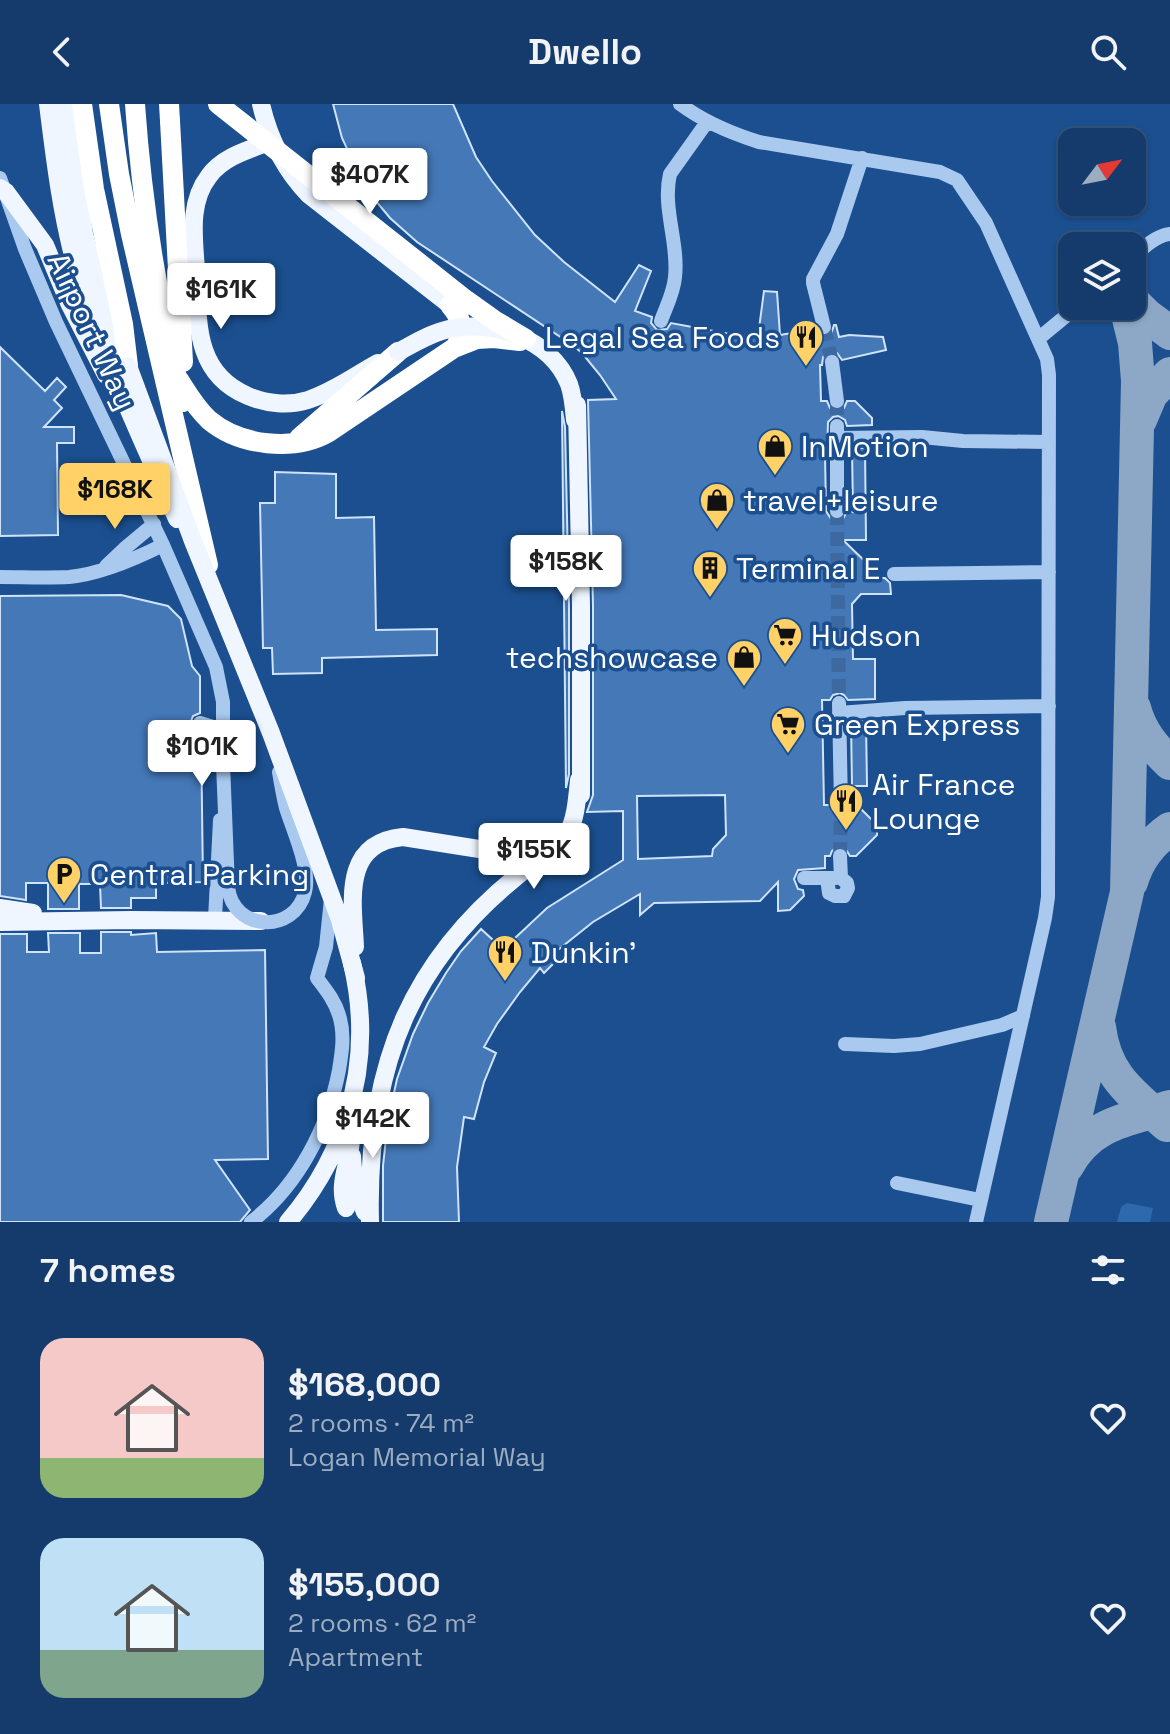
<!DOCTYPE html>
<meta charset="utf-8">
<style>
body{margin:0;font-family:"Space Grotesk",sans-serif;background:#214673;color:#f1f3f6;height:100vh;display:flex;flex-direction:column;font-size:30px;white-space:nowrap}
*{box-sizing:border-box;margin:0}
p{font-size:26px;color:#9dadc1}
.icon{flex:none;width:44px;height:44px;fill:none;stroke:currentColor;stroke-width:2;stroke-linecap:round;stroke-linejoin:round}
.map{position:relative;height:1118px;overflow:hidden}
.side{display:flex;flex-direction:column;background:#143b6b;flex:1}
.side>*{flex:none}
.needle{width:52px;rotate:58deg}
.buttons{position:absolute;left:1058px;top:24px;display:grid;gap:16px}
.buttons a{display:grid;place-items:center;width:88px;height:88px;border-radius:16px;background:#143b6b;box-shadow:0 2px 6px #0004,0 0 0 2px #33557e;font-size:40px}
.price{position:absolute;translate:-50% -68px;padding:0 18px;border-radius:8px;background:#fff;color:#222;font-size:26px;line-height:52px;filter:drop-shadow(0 2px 4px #0008)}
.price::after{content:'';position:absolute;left:50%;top:48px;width:24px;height:18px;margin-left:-12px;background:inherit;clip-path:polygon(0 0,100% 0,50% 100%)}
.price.current{background:#ffd166;color:#111}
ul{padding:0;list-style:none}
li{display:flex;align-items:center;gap:24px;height:200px;padding:0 40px}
li span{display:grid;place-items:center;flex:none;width:224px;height:160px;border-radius:24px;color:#555}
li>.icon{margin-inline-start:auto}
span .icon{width:96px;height:96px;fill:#fffc;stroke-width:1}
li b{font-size:34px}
h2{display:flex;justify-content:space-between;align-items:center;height:96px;padding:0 40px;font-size:34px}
header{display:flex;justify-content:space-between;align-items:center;height:104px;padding:0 40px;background:#143b6b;font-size:36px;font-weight:700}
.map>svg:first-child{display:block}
.green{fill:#2e69ad}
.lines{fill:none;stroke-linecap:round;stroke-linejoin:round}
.taxiway{stroke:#8da7c7;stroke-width:34}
.building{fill:#4478b7;stroke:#cfe3fa;stroke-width:2;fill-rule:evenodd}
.minor-tunnel{stroke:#3d69a0;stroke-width:14;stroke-dasharray:14 7;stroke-linecap:butt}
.minor{stroke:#a9c9ee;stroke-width:14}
.major{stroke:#f0f6ff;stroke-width:18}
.highway{stroke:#fff;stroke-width:20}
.minor-bridge{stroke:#a9c9ee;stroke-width:14}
.major-bridge{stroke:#f0f6ff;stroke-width:18}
.highway-bridge{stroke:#fff;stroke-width:20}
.labels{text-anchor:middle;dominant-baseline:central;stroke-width:7;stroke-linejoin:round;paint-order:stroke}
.street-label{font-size:30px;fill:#fff;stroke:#1b4f8f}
.poi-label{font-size:30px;fill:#fff;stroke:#1b4f8f;text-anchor:start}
</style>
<header><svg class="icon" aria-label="back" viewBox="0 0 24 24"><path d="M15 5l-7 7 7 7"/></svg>Dwello<svg class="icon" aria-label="search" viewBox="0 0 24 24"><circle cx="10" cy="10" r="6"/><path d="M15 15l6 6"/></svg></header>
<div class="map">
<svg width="1170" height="1118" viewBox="0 0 1170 1118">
<rect width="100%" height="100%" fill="#1b4f8f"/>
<path class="green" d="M1127,1099l26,5 -3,14h-33l4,-15z"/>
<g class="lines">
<path class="taxiway" d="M1132,197l14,14 24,18
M1140,316l11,-26 19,-20
M1134,604c6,23 19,39 36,55
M1131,778c7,-23 19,-39 39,-53
M1099,923c6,50 34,67 68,98
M1067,1062c23,-43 60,-46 103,-59
M1051,1118l76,-330 11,-511 -3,-38 -9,-37"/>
</g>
<path class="building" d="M333,0h120l23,53 16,24 43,54 29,27 51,40 24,-37 12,6 -16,40 17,6 -1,6 6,7 10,-1 4,-6 59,11 28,2 6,-45 13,1 3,43 34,-6 3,5 9,3 5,-3 3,-9h2l3,12 10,-2 34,2 3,13 -44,10 -5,-7 -7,-1 -7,5 -1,8h-2l1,36h6l3,7 7,3 7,-3 3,-7h8l17,17v7l-25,1 -2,-6 -7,-4 -5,1 -5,5 -1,31h-2l1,58 5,8 5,2 7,-2 4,-8 6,1 -1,-64h13l1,92h-23l32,31v7h10l5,5 1,11h-30l-9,10 1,55h22v40l-27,1 -4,-5 -4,-2 -7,2 -3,5h-8l2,105h7l2,7 7,4 9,-5 2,-6h6l20,20v10l-21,21h-6l-5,-8 -6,-2 -7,5 -2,5h-5v12l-27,2 -4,9 4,10 5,1 1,6 -14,14 -12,1v-29l-18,19 -106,2 -14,12v-21l-47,28 -35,28 -8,8 5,4 -11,11 -4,-5 -20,24 -23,32 -13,23 12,6 -12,29 -10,37 -10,-2 -7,50 2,55h-76v-56l5,-46 9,-41 16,-45 15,-31 18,-30 15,-22 20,-22 23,21 10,-11 33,-31 76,-48v-49l-36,1 6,-17v-189l-5,-206 28,-1 -16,-24 -18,-22 -11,-9 -154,-102 -27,-24 -20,-24 -14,-26 -14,-30zM725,691l1,40 -13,14 -1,7 -74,3 -1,-63z
M0,243l45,44 12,-13 9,9 -12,13 8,8 -18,19h30v16h-17l1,92 -58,1z
M562,307l3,16 4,179v168l-3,14z
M275,368l61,2v44l38,-1 2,113 61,-1v26l-115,3v15l-49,1 -1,-26h-9l-3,-145h15z
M121,491l47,11 13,13 11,47 8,10v37l-7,3 -3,8 3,6 8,4 2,148 -47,1v15h-25v10h-30l-1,-24h-21v25h-31v-26h-22v17l-26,-4v-300z
M866,617l1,65h-15l-1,-64z
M101,828h30v3l25,-2 1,19 108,-2 3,209 -53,1 35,50 -10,12h-240v-288h27v18h22l-1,-19h32v20h21z"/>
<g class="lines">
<path class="minor-tunnel" d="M824,223l8,35
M837,297v25
M837,407l2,192
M840,752l1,-50"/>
<path class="minor" d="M680,0c24,18 50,29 79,38l181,30 17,8 29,43 52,116
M0,74l25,71 31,73 107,223 53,122 7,35v45
M1132,154c11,-10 23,-22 38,-24
M661,217c5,-14 13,-29 14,-44 4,-34 -13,-69 -5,-103l37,-52
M824,223l-11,-44v-4l24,-45 25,-76
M832,258l5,39
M837,322v85
M837,334l85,-1 41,4 86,1
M106,462l18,-17 30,-25
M894,470l155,-2
M0,473c23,0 46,1 69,0 32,-3 66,-18 94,-32
M839,599l2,103
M839,609l66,-5 144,-2
M804,774h32
M827,774l2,15 6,3h9l4,-8 -1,-5 -6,-5 -1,-22
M215,815l5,-99
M845,940l49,2 26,-2 82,-19 21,-9
M897,1079l83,17
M251,1118c47,-36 77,-94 88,-152 3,-18 6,-36 0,-55 -4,-14 -13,-25 -22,-37l9,-31 5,-48
M976,1118l69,-304 3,-21 1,-522 -2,-16 -9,-20 40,-33"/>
<path class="major" d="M48,0c7,57 14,115 30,170 25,84 64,165 99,245
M65,0l19,130 10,36 27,78
M261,0c8,35 23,65 48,91l141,110 11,5
M272,37c-21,8 -49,15 -63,35 -21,27 -15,62 -13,94 2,50 -3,103 52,126 19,8 41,10 60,4 25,-8 48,-25 70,-37
M0,84l6,4 39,53 25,60 36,70
M577,301l4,201v189
M0,804l33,5
M0,818l131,-2 130,1
M347,1012c16,-50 17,-102 5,-153
M352,1052l2,27 11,29
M370,1118c-4,-155 40,-269 168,-362 5,-3 11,-5 17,-8"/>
<path class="highway" d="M82,0l12,85 29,135 5,42
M109,0l10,70 12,60 77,331
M169,0l1,17
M450,201c10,12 16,24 7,39
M179,276c9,14 17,28 30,40 31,26 85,32 120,12l125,-84 23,-9 17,-1 26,3
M299,334l99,-86"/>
<path class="minor-bridge" d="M200,619l13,4 9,12 6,148c5,45 67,47 77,5 6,-23 -12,-61 -19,-84 -3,-12 -5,-24 -7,-36"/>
<path class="major-bridge" d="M398,248c17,-9 33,-19 51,-23 44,-10 102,10 120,55 4,11 5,24 6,36
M128,262l65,175 78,192 69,187 16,58
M355,843c-2,-45 -14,-104 48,-110l121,19c49,-3 51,-35 55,-76
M346,1104c-8,-22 1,-39 4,-60 2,-9 1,-19 1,-28
M288,1118c30,-35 51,-74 63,-119"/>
<path class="highway-bridge" d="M135,0c7,101 23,201 48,298
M218,0l248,196 28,20 32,19
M170,17l13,241"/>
</g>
<defs>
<g id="restaurant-pin" transform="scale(1.8)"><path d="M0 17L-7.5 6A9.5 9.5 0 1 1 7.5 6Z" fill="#ffd166" stroke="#1b4f8f"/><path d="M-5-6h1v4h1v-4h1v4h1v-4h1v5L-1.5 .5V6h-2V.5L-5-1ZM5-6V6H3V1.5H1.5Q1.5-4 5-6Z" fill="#111"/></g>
<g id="shop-pin" transform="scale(1.8)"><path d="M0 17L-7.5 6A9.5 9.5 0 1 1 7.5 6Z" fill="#ffd166" stroke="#1b4f8f"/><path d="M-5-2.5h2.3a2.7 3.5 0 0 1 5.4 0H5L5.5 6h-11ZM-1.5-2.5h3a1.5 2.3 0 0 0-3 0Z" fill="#111"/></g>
<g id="building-pin" transform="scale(1.8)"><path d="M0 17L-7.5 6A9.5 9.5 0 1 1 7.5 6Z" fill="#ffd166" stroke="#1b4f8f"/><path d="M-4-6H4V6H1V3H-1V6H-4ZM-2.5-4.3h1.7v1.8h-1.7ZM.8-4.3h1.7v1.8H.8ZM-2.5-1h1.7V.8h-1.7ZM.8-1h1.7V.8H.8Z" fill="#111"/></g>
<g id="supermarket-pin" transform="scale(1.8)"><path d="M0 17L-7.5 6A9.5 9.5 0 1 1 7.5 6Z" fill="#ffd166" stroke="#1b4f8f"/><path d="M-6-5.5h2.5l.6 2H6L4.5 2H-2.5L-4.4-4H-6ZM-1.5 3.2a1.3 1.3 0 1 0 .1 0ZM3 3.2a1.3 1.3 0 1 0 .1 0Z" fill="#111"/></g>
<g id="parking-pin" transform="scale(1.8)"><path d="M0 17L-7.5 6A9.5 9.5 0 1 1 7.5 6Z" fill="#ffd166" stroke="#1b4f8f"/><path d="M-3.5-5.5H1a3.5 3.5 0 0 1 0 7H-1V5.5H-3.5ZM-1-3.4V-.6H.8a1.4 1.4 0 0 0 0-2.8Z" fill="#111"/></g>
</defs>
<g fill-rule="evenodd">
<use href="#restaurant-pin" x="806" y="233"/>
<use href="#shop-pin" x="775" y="342"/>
<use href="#shop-pin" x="717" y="396"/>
<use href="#building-pin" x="710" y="464"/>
<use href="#supermarket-pin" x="785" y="531"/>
<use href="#shop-pin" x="744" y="553"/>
<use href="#supermarket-pin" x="788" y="620"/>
<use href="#restaurant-pin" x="846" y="697"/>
<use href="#parking-pin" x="64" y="770"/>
<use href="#restaurant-pin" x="505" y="848"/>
</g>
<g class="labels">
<g class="street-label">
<text transform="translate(92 227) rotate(65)">Airport Way</text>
</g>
<g class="poi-label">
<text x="780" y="233" text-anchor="end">Legal Sea Foods</text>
<text x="801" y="342">InMotion</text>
<text x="743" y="396">travel+leisure</text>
<text x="736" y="464">Terminal E</text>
<text x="811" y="531">Hudson</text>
<text x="718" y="553" text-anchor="end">techshowcase</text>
<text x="814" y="620">Green Express</text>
<text x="872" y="680">Air France<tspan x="872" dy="34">Lounge</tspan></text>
<text x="90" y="770">Central Parking</text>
<text x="531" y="848">Dunkin'</text>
</g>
</g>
</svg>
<div class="buttons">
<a><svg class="needle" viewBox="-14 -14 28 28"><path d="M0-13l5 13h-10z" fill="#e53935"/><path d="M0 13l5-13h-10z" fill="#9dadc1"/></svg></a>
<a><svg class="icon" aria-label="layers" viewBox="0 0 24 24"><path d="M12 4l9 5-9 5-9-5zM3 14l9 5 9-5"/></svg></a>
</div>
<b class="price" style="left:370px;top:112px">$407K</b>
<b class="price" style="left:221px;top:227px">$161K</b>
<b class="price current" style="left:115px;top:427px">$168K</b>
<b class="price" style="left:566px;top:499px">$158K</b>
<b class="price" style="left:202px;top:684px">$101K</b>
<b class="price" style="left:534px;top:787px">$155K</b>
<b class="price" style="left:373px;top:1056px">$142K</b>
</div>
<section class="side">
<h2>7 homes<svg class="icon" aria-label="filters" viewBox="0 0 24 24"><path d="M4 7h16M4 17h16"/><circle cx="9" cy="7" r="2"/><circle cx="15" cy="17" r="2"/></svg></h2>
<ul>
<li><span style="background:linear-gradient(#f6c9c9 75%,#8fb573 0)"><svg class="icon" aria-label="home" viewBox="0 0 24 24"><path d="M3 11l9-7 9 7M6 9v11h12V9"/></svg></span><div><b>$168,000</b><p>2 rooms · 74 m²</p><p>Logan Memorial Way</p></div><svg class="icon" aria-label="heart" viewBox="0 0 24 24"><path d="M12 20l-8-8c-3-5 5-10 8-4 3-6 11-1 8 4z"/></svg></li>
<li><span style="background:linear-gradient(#bfe0f5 70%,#7fa58c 0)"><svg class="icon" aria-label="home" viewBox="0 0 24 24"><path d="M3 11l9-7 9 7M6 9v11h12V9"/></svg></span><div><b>$155,000</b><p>2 rooms · 62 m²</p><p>Apartment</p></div><svg class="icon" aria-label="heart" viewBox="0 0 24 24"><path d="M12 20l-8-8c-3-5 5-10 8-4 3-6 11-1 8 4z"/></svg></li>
</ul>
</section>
